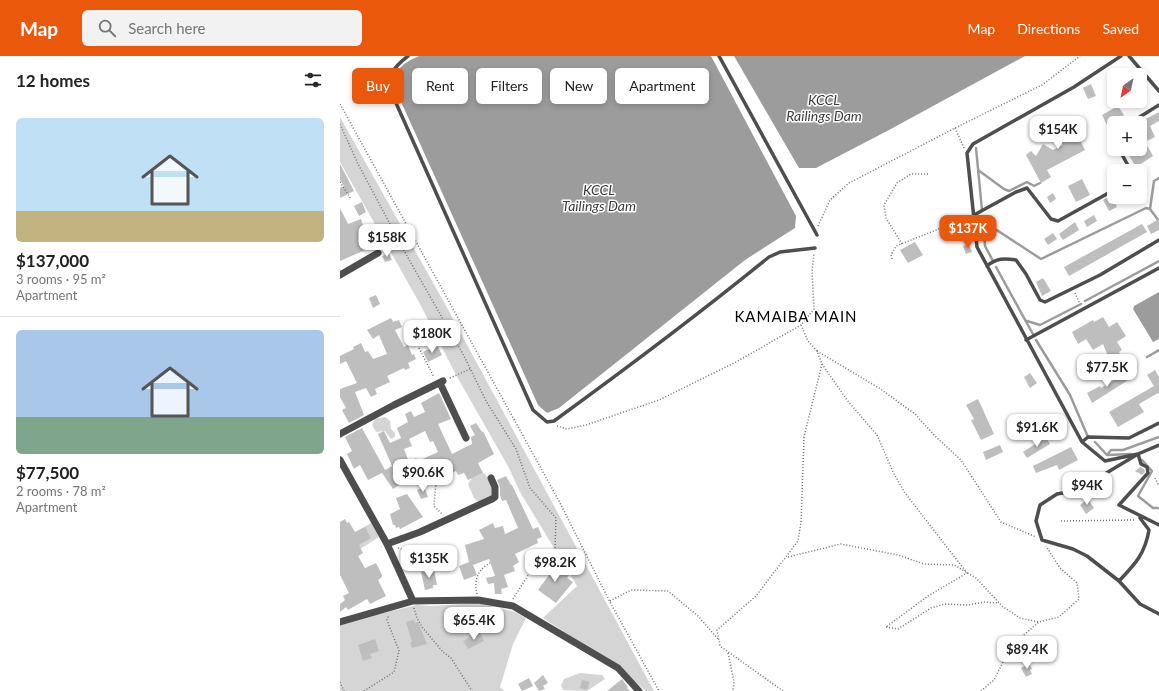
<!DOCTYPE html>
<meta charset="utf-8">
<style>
body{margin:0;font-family:Lato,sans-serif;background:#f2f2f2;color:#222;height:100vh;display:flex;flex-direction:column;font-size:15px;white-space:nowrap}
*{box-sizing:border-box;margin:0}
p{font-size:13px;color:#767676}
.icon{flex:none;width:22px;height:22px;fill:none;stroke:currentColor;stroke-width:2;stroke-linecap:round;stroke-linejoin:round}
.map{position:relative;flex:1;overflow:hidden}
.drawer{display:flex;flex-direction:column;background:#fff;width:340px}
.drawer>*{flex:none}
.guide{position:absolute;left:12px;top:12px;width:380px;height:36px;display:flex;gap:8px}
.needle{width:26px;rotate:213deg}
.tools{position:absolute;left:767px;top:12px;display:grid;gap:8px}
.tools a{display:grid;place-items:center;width:40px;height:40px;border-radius:6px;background:#fff;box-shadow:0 2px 6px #0003;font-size:20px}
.price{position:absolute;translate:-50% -34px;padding:0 9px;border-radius:8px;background:#fff;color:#222;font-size:13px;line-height:26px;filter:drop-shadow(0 1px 2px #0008)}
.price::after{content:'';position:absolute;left:50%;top:24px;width:12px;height:9px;margin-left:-6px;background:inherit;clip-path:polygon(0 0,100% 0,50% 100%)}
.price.selected{background:#ea580c;color:#fff}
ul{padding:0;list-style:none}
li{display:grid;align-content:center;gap:8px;height:212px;padding:0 16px}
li+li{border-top:1px solid #e0e0e0}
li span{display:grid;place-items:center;height:124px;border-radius:6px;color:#555}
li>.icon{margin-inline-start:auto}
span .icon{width:72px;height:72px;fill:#fffc;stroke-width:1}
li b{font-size:17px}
h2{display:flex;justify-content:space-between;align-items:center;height:48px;padding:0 16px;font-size:17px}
.chip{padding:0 14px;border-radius:6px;background:#fff;box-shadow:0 2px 6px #0003;font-size:14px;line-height:36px}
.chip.selected{background:#ea580c;color:#fff}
header{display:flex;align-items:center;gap:24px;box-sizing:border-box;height:56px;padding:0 20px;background:#ea580c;color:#fff}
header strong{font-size:19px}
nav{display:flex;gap:22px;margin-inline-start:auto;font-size:14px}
.search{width:280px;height:36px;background:#f2f2f2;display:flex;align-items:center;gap:10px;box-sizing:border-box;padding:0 14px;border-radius:6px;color:#767676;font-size:15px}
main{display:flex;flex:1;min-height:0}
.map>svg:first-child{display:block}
.green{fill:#d5d5d5}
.water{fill:#9c9c9c}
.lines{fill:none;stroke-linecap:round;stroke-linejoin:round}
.stream{stroke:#9c9c9c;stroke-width:2.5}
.building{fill:#bebebe;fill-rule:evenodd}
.path{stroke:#707070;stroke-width:1.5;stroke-dasharray:1 2;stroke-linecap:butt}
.service{stroke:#4e4e4e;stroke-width:3.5}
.minor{stroke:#4e4e4e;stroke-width:7}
.labels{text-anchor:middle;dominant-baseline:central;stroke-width:3;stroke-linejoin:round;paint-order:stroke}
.water-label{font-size:14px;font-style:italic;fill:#3d3d3d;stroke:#fff}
.quarter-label{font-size:15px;letter-spacing:1px;fill:#000;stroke:#fff}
</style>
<header>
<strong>Map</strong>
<div class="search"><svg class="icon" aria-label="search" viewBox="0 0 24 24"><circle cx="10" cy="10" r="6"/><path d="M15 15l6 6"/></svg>Search here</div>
<nav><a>Map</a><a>Directions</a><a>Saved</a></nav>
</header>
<main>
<section class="drawer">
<h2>12 homes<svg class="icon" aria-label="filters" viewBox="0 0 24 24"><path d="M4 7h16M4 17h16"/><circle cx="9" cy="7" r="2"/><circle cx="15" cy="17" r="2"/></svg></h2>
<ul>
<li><span style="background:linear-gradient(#bfe0f5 75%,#c2b280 0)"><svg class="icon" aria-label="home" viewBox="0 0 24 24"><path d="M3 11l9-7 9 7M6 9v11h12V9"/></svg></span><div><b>$137,000</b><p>3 rooms · 95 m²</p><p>Apartment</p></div></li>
<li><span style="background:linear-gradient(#a9c7e8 70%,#7fa58c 0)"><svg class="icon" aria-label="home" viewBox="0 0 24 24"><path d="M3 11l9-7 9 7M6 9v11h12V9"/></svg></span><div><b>$77,500</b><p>2 rooms · 78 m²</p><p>Apartment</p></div></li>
</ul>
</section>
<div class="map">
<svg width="819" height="635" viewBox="0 0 819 635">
<rect width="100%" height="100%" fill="#fff"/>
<path class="green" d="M0,61l105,187 209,387h-8l-30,-25 -73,-48 34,-32 -57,-94 -11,-24 -54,-95 -35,-69 -80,-142z
M45,361l5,4 1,8 4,4v4l-4,2 -6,-8 -9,1 -4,-7 3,-6z
M144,417c10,14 14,21 -3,31l-7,-6 -6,-14 4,-6z
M31,467l8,14 -35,22 -4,-18z
M137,547l38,9 11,6 -13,26 -13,43 4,4h-164v-68l77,-18 14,1z
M240,617l22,2 3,4 -18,12 -24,-1 -2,-5 3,-6z"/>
<path class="water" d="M79,0h292l85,160 -1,12 -50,32 -186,148 -12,5 -9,-8 -140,-310c-3,-23 -2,-29 21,-39z
M394,0h291l-136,74 -73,38h-17z
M819,236v47l-6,3 -20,-33 1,-3z"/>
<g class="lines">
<path class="stream" d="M636,92l6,62
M638,114l26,19 5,2 18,-9 7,4 6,-3
M810,153l4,-28 5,-3
M643,162l2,28 8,15
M643,165l58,38 105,-51 4,1 9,12
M656,211l38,69
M745,245l74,-40
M687,265l13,4 41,-21
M696,284l34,55 18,42
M807,301l12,-7
M755,386l12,13 24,-1
M767,399l4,-5h12l36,-13
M802,404l10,11 -14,25 15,12h6"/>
</g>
<path class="building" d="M751,28l5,12 -8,3 -5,-11z
M778,50l6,9 -17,10 -5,-10z
M819,56v9l-9,5 5,11 -10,5 8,14 -17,11 -11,-18h15v-27z
M732,61l12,23 -3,2 4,8 -38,20 4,7 -10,6 -15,-28 5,-4 5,5 7,-12 10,6 10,-5 -10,-18z
M0,108l14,27 -14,7v-10l4,-2 -4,-6z
M774,120v9l-4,-1 -3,-4 2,-2z
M742,123l8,16 -14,7 -8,-16z
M713,137l3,6 -6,4 -3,-6z
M771,139l6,12 -8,4 -6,-11z
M22,146l4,10 -7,4 -5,-10z
M0,152l8,16 13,-5 9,29 -30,13z
M754,159l3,6 -10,6 -3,-6z
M819,163v11l-8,4 -4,-8z
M735,166l4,8 -16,10 -4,-6z
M802,168l5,8 -78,44 -5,-9z
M713,177l4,6 -9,6 -4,-6z
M575,186l8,13 -15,8 -8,-13z
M629,188l3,8 -6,2 -3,-8z
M49,198l3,6 -7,2 -3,-6z
M703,222l8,13 -9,5 -6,-14z
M36,239l4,9 -7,4 -4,-10z
M763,261l6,10 8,-5 9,14 -9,6 5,8 -3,2 6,11 -14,1 -8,-20 -10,6 -7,-11 -8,5 -6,-12 21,-12 1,2z
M51,262l2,4 6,-2 3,7 -7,3 9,17 4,-2 4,10 2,-1 2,5 -8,4 2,5 -5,2 -1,-2 -17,8 3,6 -15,7 2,5 -6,3 -5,-9 -11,4 9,23 -15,8 -7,-13 4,-2 -6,-11v-8l17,-6 -11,-22 -6,3v-8l14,-7 -1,-2 8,-4 4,9 3,-1 5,8 14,-5 -8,-19 -6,4 -6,-9z
M97,289l5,10 -14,7 -5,-10z
M815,314l4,7v18l-1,-2 -19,11 5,8 -26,15 -9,-15 45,-26 -7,-11z
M690,317l7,10 -7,5 -6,-11z
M786,317l4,6 -38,24 -5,-10 13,-7 1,2z
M99,337l12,26 -13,5 14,30 20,-10 -1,-7 4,-2 -5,-9 6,-3 6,9 1,-1 11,23 -16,9 5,10 -15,7 -4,-7 -6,2 -2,-4 -11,5 -3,-9 -13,6 3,8 -7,2 -3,-8 -10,5 -5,-12 -13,6 7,10 -8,5 -11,-16 -14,7 -8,-15 -6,4 -7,-15 5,-3 -7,-14 17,-9 23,42 7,-4 -14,-32 6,-3 6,12 11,-5 -4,-10 11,-6 -3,-8 6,-3 3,6 11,-5 -4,-9zM85,375l5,11 3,-1 5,11 -20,9 -2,-3 -7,4 -5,-13 8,-3 -3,-7z
M638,343l16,35 -13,6 -10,-20 3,-1 -8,-14z
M706,381l4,7 -23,14 -4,-6z
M660,389l3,7 -17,8 -3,-8z
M731,391l7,13 -19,10 -2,-5 -21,8 -3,-7z
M800,411l4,2 1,3 -3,3 -7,-4z
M747,417l3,6 -11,7 -4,-7z
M166,420l5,9h1l21,44 5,-2 4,10 -5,2 1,4 -23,11 4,8 -6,4 2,5 -11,4 4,12 -7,2 1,5h-7l-1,-11 -6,1 -2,-6 9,-2 -6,-17 -16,6 4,10 -13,5 -5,-14 10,-4 -4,-17 19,-6 -5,-9 14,-7 2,5 8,-2 2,8 13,-6 -12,-28 -4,1 -2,-6v-8l-3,-7z
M84,431l4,10 -7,2 -4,-9z
M67,438l16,23 -23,12 -1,-2 -3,1 -1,-3h-2l-3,-11 10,-5 -4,-11z
M748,443l6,9 -8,6 -6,-9z
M5,463l2,4 2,-1 6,10 10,-5 6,11 -12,7 4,8 -5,3 7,12 11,-5 6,12v2l-4,3 8,16 -16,8 -3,-5 -19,11 -2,-3 -6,5v-8l5,-4 -2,-4 6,-3 -9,-18v-53z
M101,492l1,14 -8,1 -2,-14z
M210,506l19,13 -2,3 6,4 -17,21 -18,-13 11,-15 -5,-4z
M94,513l3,16h-4v3l-8,2 -4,-18z
M74,564l1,3 3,-1 9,22 -15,4 -2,-6h2l-6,-20z
M140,576l4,9 -16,8 -5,-8z
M35,583l4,12 -9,3 2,4 -9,3 -5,-16z
M689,608l3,5 -2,1 2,4 -6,3 -5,-9z
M203,619l5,8 -5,3 2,3 -6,2 -5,-8z
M189,622l4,8 -11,5 -4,-7z
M282,623l6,8 -1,1 3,3h-23z
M242,624l8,2 -3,8 -7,-2z"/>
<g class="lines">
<path class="path" d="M0,48l219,397 51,101 49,89
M0,68l17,38 50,94 57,100 22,45 30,48 14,39 26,30 -1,31
M615,72l9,20
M0,126l11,17
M478,170l12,-26 19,-17 106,-55 87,-43 38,-29
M562,188l-16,-26 -2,-13 13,-22 14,-9h17
M552,203l-1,-4 5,-9 73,-29
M735,237l5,11
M79,292l15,29
M477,295l62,37 36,26 20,22 26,24 40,62 35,15
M482,308l25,36 30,35 16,37 12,21 62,80 -39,23 -42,31
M110,322l20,-9
M217,370l10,3 19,-4 73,-25 77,-38 65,-37
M815,422l4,8
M78,423l13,-5 5,8 -2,24 9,9
M721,465l74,-1
M58,492l18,6 16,-1
M448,501l53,-13 57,11 26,9 30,1 22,13 26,28 18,12 19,4 20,-5 20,-18 -2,-16 -17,-15 -14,-22
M137,538c-3,-14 0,-24 13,-31
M173,543l24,-38
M270,545l21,-11 37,1 30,25 20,23
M74,552l3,10 5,9 21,25 8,6 21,33
M546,571l12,2 33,-21 14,-4 23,1 16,-3 15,1
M388,597l6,29 -1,9
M0,626l4,9
M24,635l30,-19 5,-21 -12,-31 2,-5
M443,635l-63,-45 -3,-16 39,-34 42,-55 3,-19 3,-85 18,-73 -5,-13 -9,-10 -7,-16 13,-16 -2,-38 2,-18
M641,635l13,-11 17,-34 28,-24"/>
<path class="service" d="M68,0c-17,13 -18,17 -16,38l141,316 14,12 7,-1c73,-53 145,-107 215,-164l11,-5 35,-4
M379,0l98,179
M781,0l-47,31 -101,57 -6,9 10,94 105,195 23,19 33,-7 3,10 6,3 1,6 -29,32 40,20
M789,0l30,35
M790,67l29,-18
M779,93l12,22
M634,159l42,-23 11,-4 24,31 7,2 56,-31
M647,210c9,-8 18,-8 29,-6l10,14 14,26 5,2 55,-27 59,-35
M686,284l133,-72
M742,386l6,-5 41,1 30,-15
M819,389l-21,9 -60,36 -21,4 -17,11 -4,16 6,19 31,9 14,7 32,25 21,23 19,10
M779,525c16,-17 26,-27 30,-51l-9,-12"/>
<path class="minor" d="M0,219l38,-22
M100,327l26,55
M0,378l54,-29 49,-24
M0,404l47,84 26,57
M47,488l33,-12 72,-33 3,-2v-10l-4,-9
M0,566l73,-21 65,-1 35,6 105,62 21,23"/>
</g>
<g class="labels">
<g class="water-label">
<text x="484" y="43">KCCL<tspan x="484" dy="16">Railings Dam</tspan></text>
<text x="259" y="133">KCCL<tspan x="259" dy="16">Tailings Dam</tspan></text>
</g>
<g class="quarter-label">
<text x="456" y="260">KAMAIBA MAIN</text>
</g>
</g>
</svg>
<div class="tools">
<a><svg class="needle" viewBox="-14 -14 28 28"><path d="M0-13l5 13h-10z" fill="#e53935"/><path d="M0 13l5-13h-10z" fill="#767676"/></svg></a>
<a>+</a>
<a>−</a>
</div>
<b class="price" style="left:718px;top:94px">$154K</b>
<b class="price selected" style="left:628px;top:193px">$137K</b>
<b class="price" style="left:47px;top:202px">$158K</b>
<b class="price" style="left:92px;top:298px">$180K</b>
<b class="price" style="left:767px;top:332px">$77.5K</b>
<b class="price" style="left:697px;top:392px">$91.6K</b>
<b class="price" style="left:83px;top:437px">$90.6K</b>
<b class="price" style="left:747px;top:450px">$94K</b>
<b class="price" style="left:89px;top:523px">$135K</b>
<b class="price" style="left:215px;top:527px">$98.2K</b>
<b class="price" style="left:134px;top:585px">$65.4K</b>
<b class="price" style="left:687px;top:614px">$89.4K</b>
<div class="guide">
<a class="chip selected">Buy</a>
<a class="chip">Rent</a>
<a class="chip">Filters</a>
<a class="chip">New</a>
<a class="chip">Apartment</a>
</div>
</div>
</main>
